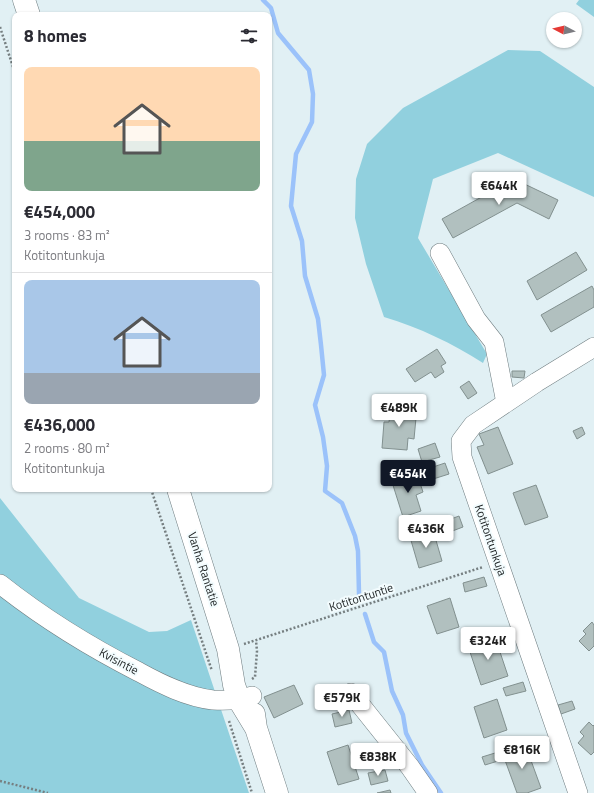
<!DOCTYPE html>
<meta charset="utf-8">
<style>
body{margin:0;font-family:"Titillium Web",sans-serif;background:#f7f7f7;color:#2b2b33;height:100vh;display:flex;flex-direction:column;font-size:15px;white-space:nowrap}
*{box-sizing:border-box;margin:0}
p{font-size:13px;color:#7c7c81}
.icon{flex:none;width:22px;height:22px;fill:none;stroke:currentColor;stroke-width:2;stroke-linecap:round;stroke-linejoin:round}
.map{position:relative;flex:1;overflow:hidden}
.side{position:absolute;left:12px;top:12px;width:260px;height:480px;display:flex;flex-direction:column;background:#fff;border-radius:8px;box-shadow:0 1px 3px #0004}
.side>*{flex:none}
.needle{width:26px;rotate:277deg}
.controls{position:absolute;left:546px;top:12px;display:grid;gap:8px}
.controls a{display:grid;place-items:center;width:36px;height:36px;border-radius:50%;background:#fff;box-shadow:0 1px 3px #0004;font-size:20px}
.price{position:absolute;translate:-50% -34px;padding:0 9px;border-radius:4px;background:#fff;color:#222;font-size:13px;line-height:26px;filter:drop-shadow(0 1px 2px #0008)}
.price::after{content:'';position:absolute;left:50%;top:24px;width:12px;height:9px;margin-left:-6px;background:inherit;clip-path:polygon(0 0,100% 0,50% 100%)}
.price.selected{background:#111827;color:#fff}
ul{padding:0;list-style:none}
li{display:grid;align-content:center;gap:8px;height:212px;padding:0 12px}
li+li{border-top:1px solid #e1e1e2}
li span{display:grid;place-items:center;height:124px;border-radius:8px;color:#555}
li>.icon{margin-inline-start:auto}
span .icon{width:72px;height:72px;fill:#fffc;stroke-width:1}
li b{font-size:17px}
h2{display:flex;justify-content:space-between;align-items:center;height:48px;padding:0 12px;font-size:17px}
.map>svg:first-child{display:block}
.green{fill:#91d0de}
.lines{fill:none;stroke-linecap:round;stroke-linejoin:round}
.stream{stroke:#9bc2fa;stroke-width:4.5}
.building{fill:#b1c0bf;stroke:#82908f}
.minor-casing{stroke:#6f7d80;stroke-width:20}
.major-casing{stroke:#6f7d80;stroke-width:23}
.path{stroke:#767f81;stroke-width:2.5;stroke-dasharray:2 2;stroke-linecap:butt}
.minor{stroke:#fff;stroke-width:19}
.major{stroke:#fff;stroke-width:22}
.labels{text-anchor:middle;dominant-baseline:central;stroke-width:4;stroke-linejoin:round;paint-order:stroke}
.street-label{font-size:12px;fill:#1c2122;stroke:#f3fcfe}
</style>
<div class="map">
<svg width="594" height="793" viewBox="0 0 594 793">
<rect width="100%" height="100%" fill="#e1f0f4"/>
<path class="green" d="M579,0h15v17l-18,-13z
M508,50l32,1 54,36v110l-96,-44 -65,26 -15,59 69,116 -4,9c-31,-20 -63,-35 -99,-46l-18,-53 -11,-46 1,-39 11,-35 36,-36z
M0,498l79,100 70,34 18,-1 24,-11 58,173h-249z"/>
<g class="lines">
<path class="stream" d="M263,0l8,8 7,25 31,37 4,24 -1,28 -16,32 -5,52 11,35 3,35 13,43 3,26 3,30 -9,30 8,32 4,29 -2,25 17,12 13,33 3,15 1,43
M365,614l9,28 10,10 8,39 11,24 3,18 16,32 19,28"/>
</g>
<path class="building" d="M514,179l44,21 -9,19 -32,-16 -64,35 -11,-19z
M576,252l11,18 -50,30 -10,-19z
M592,286l2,4v17l-43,25 -10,-17z
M437,349l9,14 -5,3 3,6 -9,6 -4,-6 -16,10 -9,-13z
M512,371h13l-1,7 -12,-1z
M469,381l8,12 -9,6 -8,-12z
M391,405l22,2 -1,10 4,1 -2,21 -6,-1 -1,12 -25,-2 2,-26h5z
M498,427l15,37 -25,10 -11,-27 7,-2 -5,-11z
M582,427l3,7 -8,5 -4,-8z
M435,443l5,14 -18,5 -4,-13z
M445,463l4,11 -19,6 -3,-11z
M417,474l6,18 -7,3 5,16 -18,6 -11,-35z
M536,485l12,32 -23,8 -12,-32z
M459,516l4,11 -16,6 -4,-11z
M433,530l9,31 -23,7 -9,-31z
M484,577l3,9 -22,6 -2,-9z
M450,598l9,29 -22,7 -10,-28z
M592,622l2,3v21l-5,5 -10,-10 7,-7 -3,-3z
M495,637l13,39 -27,9 -13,-39z
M523,682l3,9 -20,5 -3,-8z
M294,685l9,19 -29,14 -10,-21z
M497,699l10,31 -23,8 -10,-31z
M572,701l3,8 -14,5 -3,-9z
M349,710l3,13 -17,4 -3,-13z
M589,722l4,4 1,-1v27l-3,3 -13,-12 6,-7 -4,-4z
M525,744l16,44 -14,5h-10l-15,-41z
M348,745l11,34 -21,6 -11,-33z
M495,753l3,8 -13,4 -3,-8z
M385,770l3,11 -17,4 -3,-12z
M390,790l1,3h-14z"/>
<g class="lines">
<g class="minor-casing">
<path id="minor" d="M440,253l36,66 18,23 12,61
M0,584c43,34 90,63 139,88 22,12 48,25 74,28 13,1 26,0 39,-4
M351,693l59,74 18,26
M578,793l-116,-336 -1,-16 12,-16 64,-43 57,-35"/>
</g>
<g class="major-casing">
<path id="major" d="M24,0l5,15
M178,489l50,160 6,36 5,15 17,28
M254,714l2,14 21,65"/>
</g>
<path class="path" d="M0,27l15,46
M151,489l61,182
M244,644l239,-77
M252,679l3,-2 2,-26 -1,-10
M229,721l23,72
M0,781l48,12"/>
<use href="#minor" class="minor"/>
<use href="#major" class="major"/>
</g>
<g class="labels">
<g class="street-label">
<text transform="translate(491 540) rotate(71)">Kotitontunkuja</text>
<text transform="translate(204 569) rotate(72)">Vanha Rantatie</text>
<text transform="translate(361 597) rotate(-18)">Kotitontuntie</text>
<text transform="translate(119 661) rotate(28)">Kvisintie</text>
</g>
</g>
</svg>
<div class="controls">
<a><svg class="needle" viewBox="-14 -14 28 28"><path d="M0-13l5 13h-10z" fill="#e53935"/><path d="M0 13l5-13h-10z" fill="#7c7c81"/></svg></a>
</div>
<b class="price" style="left:499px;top:206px">€644K</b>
<b class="price" style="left:399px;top:428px">€489K</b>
<b class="price selected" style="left:408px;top:494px">€454K</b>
<b class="price" style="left:426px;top:549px">€436K</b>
<b class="price" style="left:488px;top:661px">€324K</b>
<b class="price" style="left:342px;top:718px">€579K</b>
<b class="price" style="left:522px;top:770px">€816K</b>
<b class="price" style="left:378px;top:777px">€838K</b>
<section class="side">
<h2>8 homes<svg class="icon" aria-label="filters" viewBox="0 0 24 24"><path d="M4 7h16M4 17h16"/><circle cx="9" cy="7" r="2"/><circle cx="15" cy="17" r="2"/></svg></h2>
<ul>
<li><span style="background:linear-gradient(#ffd9b3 60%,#7fa58c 0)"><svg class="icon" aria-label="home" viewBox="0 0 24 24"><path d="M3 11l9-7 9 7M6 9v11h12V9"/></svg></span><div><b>€454,000</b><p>3 rooms · 83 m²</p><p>Kotitontunkuja</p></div></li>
<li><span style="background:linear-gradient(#a9c7e8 75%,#9aa5b1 0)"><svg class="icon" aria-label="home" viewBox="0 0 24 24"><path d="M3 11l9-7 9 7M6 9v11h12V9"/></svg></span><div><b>€436,000</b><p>2 rooms · 80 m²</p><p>Kotitontunkuja</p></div></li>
</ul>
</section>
</div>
